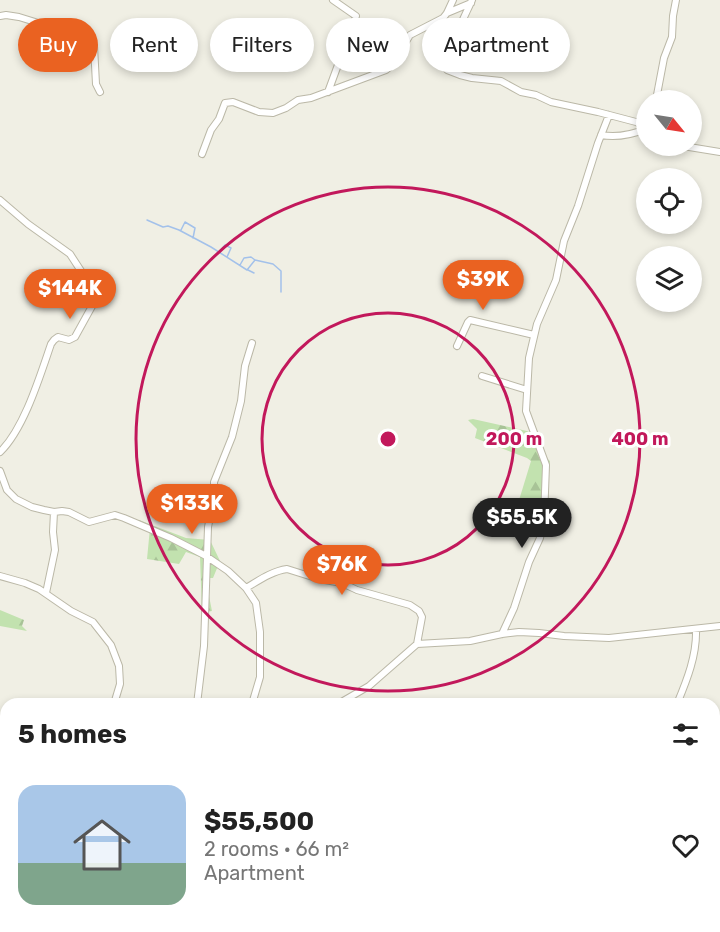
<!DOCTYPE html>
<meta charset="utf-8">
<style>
body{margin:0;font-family:Rubik,sans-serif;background:#f2f2f2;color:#222;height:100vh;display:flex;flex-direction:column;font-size:22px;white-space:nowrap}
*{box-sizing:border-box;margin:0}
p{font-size:20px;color:#767676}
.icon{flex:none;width:33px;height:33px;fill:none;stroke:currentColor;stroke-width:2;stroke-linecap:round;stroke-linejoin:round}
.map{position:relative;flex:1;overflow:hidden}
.drawer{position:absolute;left:0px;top:698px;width:720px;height:236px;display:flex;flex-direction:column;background:#fff;border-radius:18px 18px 0 0;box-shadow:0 3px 9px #0003}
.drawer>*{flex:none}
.top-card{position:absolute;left:18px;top:18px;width:684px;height:54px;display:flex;gap:12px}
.needle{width:39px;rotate:120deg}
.buttons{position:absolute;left:636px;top:90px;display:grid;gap:12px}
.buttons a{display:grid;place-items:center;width:66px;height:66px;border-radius:50%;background:#fff;box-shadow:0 3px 9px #0003;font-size:30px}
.price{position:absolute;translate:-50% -51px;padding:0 14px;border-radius:21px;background:#ea6221;color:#fff;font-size:20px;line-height:39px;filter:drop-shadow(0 2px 3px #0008)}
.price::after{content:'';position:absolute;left:50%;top:36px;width:18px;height:14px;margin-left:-9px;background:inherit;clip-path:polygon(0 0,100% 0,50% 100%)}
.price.selected{background:#222;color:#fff}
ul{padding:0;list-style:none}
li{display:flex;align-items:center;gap:18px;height:150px;padding:0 18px}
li+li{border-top:2px solid #e0e0e0}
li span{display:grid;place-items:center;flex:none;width:168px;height:120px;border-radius:18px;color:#555}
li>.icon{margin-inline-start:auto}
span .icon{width:72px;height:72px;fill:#fffc;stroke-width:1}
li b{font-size:26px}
h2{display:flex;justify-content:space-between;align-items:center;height:72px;padding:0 18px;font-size:26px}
.chip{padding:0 21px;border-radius:27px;background:#fff;box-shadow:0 3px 9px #0003;font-size:21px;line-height:54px}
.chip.selected{background:#ea6221;color:#fff}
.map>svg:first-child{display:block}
.forest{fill:url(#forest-firs)}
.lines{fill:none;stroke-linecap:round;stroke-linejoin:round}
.stream{stroke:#a3c1ea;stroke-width:1.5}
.minor-casing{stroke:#bbb8a7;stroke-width:8}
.minor{stroke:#fff;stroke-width:6}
.ring{fill:none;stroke:#c2185b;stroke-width:3}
.centre{fill:#c2185b;stroke:#fff;stroke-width:3}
.ring-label{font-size:18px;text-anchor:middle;font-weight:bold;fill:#c2185b;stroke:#fff;stroke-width:6;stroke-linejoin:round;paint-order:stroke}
</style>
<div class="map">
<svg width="720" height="932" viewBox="0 0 720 932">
<defs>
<pattern id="forest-firs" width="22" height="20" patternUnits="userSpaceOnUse" patternTransform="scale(1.5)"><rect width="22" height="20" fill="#c2e2af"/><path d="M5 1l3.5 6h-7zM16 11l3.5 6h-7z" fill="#a8c397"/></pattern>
</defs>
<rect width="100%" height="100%" fill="#f0efe4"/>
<path class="forest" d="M473,419l54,12 17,11 -4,11 10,8 -5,54 -16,-1 -13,-4 15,-49 -4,-3 -52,-20 2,-9 -9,-9z
M139,520l47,18 24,2 10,21 -7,17h-4l-1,13 4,20 -10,2 -2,-56 -14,-5 -7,12 -32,-5 3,-31 -12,-6z
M0,610l24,10 -2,6 5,5 -27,-5z"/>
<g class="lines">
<path class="stream" d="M147,220l16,7 5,-1 11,4 32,17 36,23 8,-10 18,4 8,7v21
M181,230l4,-8 10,6 -2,10
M219,252l6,-7 6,3 -4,9
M240,265l4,-7 7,-1 4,3
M248,270l6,3"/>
<g class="minor-casing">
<path id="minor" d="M472,0c-9,20 -24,48 -25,70l13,5 12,3 29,3 20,11 15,3 15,7 47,10 38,10 10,5
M447,13l24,-10
M0,16l6,-1 13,2 68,21 4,3 3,5 2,38 4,8
M328,92l28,-76 -23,-16
M656,100l8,-42 8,-21 1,-21 3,-16
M601,135c16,3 30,0 45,-6
M683,146l37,6
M202,154l9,-24 8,-11 6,-16 8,-1 26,10 14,1 13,-5 12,-8 13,-2 75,-28 6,-5 18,-30 33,-17 4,-5 6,-13
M0,200l28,24 42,30 26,40v5l-21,38 -6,3 -11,-3 -4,3 -3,4c-11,32 -27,85 -51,108
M457,346l11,-24 2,-2 64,15
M482,376l45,14
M0,471l7,19 9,9 16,8 12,3 10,2 8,-1 7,1 20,10 26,-7 9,3 47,20 35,18 22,15 18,17 10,15 4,29v45l-8,27
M0,576l25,7 14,6 32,22 22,11 18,23 8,21 1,18 -6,20
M246,588c12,-7 26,-17 41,-19l32,10 23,4 15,7 53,15 9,6 3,6 -5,27
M46,593l9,-43 -2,-18 1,-20
M502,634l12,-26 15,-46 11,-24 4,-19 2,-54 -20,-54 3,-53 8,-34 19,-44 8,-39 14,-35 20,-63 11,-28
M197,704l7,-58 4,-119 6,-30v-15l18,-45 9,-36 4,-35 7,-23
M338,704l31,-18 48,-42 53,-3 32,-7 17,-2 20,1 25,3 45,2 111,-12
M677,704c10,-24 20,-49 19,-75
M0,754l3,-12
M0,866l2,7 1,29
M0,922l11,10
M292,927l1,5
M496,927l6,1 4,4
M631,927l7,5
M427,932v-5"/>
</g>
<use href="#minor" class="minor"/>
</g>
<g class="ring">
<circle cx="388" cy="439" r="126"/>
<circle cx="388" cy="439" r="252"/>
</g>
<circle cx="388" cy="439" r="9" class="centre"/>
<g class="ring-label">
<text x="514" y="445">200 m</text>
<text x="640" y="445">400 m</text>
</g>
</svg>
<div class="buttons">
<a><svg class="needle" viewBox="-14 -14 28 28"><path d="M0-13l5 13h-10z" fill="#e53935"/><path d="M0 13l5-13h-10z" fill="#767676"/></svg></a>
<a><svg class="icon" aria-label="locate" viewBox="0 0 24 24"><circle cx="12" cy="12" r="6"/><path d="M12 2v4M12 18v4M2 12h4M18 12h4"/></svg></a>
<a><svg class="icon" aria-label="layers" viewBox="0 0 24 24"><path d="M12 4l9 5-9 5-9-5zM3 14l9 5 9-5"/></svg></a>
</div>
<b class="price" style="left:483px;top:311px">$39K</b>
<b class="price" style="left:70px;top:320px">$144K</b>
<b class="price" style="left:192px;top:535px">$133K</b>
<b class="price selected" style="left:522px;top:549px">$55.5K</b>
<b class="price" style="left:342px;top:596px">$76K</b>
<div class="top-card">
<a class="chip selected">Buy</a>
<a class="chip">Rent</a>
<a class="chip">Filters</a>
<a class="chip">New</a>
<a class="chip">Apartment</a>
</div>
<section class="drawer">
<h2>5 homes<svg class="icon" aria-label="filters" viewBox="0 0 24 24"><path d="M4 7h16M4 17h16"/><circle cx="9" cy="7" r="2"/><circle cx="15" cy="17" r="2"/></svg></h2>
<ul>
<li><span style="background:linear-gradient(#a9c7e8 65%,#7fa58c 0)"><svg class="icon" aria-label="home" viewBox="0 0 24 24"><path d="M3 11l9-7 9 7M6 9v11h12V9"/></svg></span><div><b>$55,500</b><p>2 rooms · 66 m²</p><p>Apartment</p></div><svg class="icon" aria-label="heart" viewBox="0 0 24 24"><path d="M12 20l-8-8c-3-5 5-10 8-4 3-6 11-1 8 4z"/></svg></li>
</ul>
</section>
</div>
